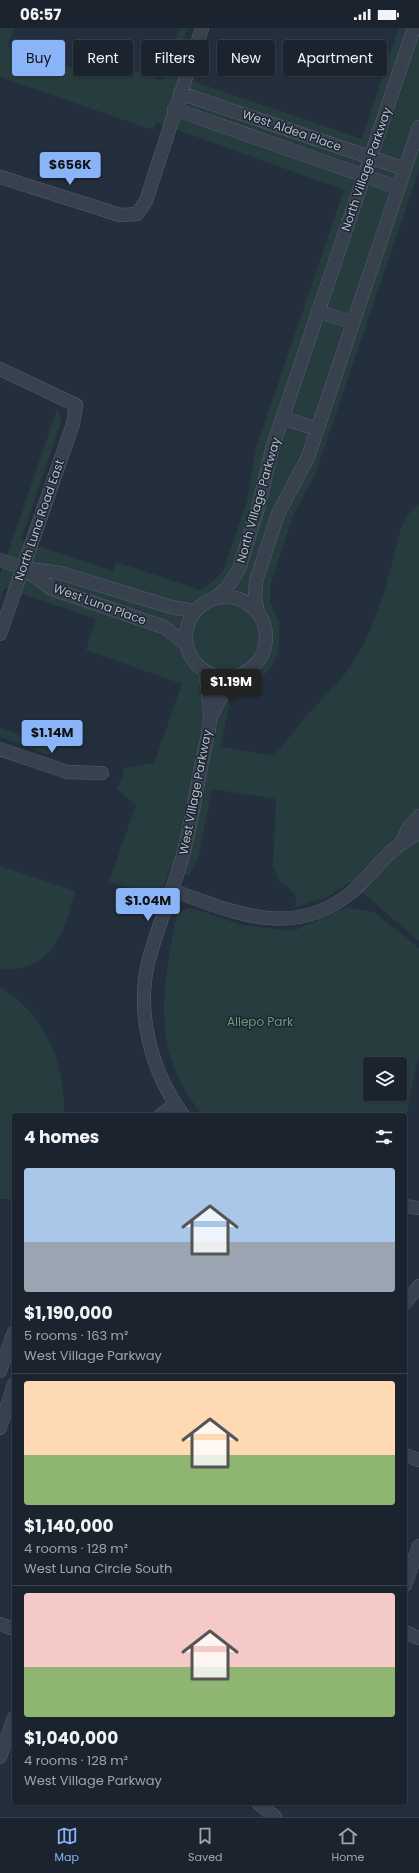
<!DOCTYPE html>
<meta charset="utf-8">
<style>
body{margin:0;font-family:Poppins,sans-serif;background:#242b36;color:#f1f3f6;height:100vh;display:flex;flex-direction:column;font-size:15px;white-space:nowrap}
*{box-sizing:border-box;margin:0}
p{font-size:13px;color:#a0a4aa}
.icon{flex:none;width:22px;height:22px;fill:none;stroke:currentColor;stroke-width:2;stroke-linecap:round;stroke-linejoin:round}
.map{position:relative;flex:1;overflow:hidden}
.sheet{position:absolute;left:12px;top:1085px;width:395px;height:692px;display:flex;flex-direction:column;background:#1b232e;border-radius:4px;box-shadow:0 1px 3px #0004,0 0 0 1px #39404a}
.sheet>*{flex:none}
.guide{position:absolute;left:12px;top:12px;width:395px;height:36px;display:flex;gap:8px}
.fabs{position:absolute;left:363px;top:1029px;display:grid;gap:8px}
.fabs a{display:grid;place-items:center;width:44px;height:44px;border-radius:4px;background:#1b232e;box-shadow:0 1px 3px #0004,0 0 0 1px #39404a;font-size:20px}
.price{position:absolute;translate:-50% -34px;padding:0 9px;border-radius:4px;background:#8ab4f8;color:#111;font-size:13px;line-height:26px;filter:drop-shadow(0 1px 2px #0008)}
.price::after{content:'';position:absolute;left:50%;top:24px;width:12px;height:9px;margin-left:-6px;background:inherit;clip-path:polygon(0 0,100% 0,50% 100%)}
.price.selected{background:#222;color:#fff}
ul{padding:0;list-style:none}
li{display:grid;align-content:center;gap:8px;height:212px;padding:0 12px}
li+li{border-top:1px solid #39404a}
li span{display:grid;place-items:center;height:124px;border-radius:4px;color:#555}
li>.icon{margin-inline-start:auto}
span .icon{width:72px;height:72px;fill:#fffc;stroke-width:1}
li b{font-size:17px}
h2{display:flex;justify-content:space-between;align-items:center;height:48px;padding:0 12px;font-size:17px}
.chip{padding:0 14px;border-radius:4px;background:#1b232e;box-shadow:0 1px 3px #0004,0 0 0 1px #39404a;font-size:14px;line-height:36px}
.chip.selected{background:#8ab4f8;color:#111}
.status{display:flex;justify-content:space-between;align-items:center;height:28px;padding:0 20px;background:#1b232e;direction:ltr}
.status svg{height:11px;fill:currentColor}
.tab-bar{display:flex;justify-content:space-around;align-items:center;height:56px;border-top:1px solid #39404a;background:#1b232e;font-size:11px;color:#a0a4aa}
.tab-bar a{display:grid;justify-items:center;gap:2px}
.tab-bar .selected{color:#8ab4f8}
.map>svg:first-child{display:block}
.green{fill:#263c3f;fill-rule:evenodd}
.lines{fill:none;stroke-linecap:round;stroke-linejoin:round}
.minor-casing{stroke:#565f6c;stroke-width:14}
.minor{stroke:#38414e;stroke-width:13}
.labels{text-anchor:middle;dominant-baseline:central;stroke-width:3;stroke-linejoin:round;paint-order:stroke}
.street-label{font-size:12px;fill:#b4bcc9;stroke:#1d2633}
.park-label{font-size:12px;fill:#6b9a76;stroke:#1d2633}
</style>
<div class="status"><b>06:57</b><svg viewBox="0 0 49 12"><path d="M0 12V9h3v3zM5 12V6h3v6zM10 12V3h3v9zM15 12V0h3v12zM26 1h20v11H26zM47 4h2v5h-2z"/></svg></div>
<div class="map">
<svg width="419" height="1789" viewBox="0 0 419 1789">
<rect width="100%" height="100%" fill="#242f3e"/>
<path class="green" d="M0,0h14l-6,18 75,25 42,-3 37,13 18,-53h8l-16,46 190,65 37,-111h20v142l-103,302 -24,46 -22,68v15l9,22v23l-4,15 -14,18 -22,15 -9,10 -10,43 54,9 34,-42 34,-36 16,-23 11,-22 15,-40 18,-68 8,-13 9,-8v437l-69,-59 -22,15 -32,10 -1,-14 -16,-12 -6,-15 3,-67 -64,-10 -14,70 -10,17 -18,-6 -10,28 -51,-17 27,-76 -19,-16 5,-10 1,-11 31,-5 28,-79 -96,-34 10,-31 -91,-31 -5,13v-25l57,-167 5,10 -41,121 92,31 3,-9 84,28 13,-9 11,-12 23,-68 9,-53 88,-258 -188,-68 -3,8 -153,-53z
M0,700l53,19 -3,8 -50,-18z
M0,838l75,25c-11,42 -22,81 -75,78z
M347,879l27,5 45,36v107l-14,66v-6h-202c-6,-5 -10,-13 -14,-19 -39,-57 -23,-122 -12,-184l15,-4 50,17 51,6zM370,1036h30v30h-30z
M0,959c45,27 66,78 64,128h-50v84h-14z"/>
<g class="lines">
<g class="minor-casing">
<path id="minor" d="M180,65l225,76
M174,81l225,79
M0,149l120,38 17,-1 9,-13 56,-173
M318,283l35,12
M0,341l76,36 -3,19 -73,210
M283,390l34,11
M0,532l23,8 37,5 111,34 24,4
M24,541l28,20 112,38 22,17
M186 609a40 40 0 1 1 80 0a40 40 0 1 1-80 0Z
M215,570l12,-10 12,-19 20,-64 13,-56 142,-421
M258,585l-3,-16 1,-16 22,-67 30,-57 111,-330
M210,690l13,-25 13,-17
M0,721l67,23 35,1
M401,816l7,-15 11,-13
M171,862c63,22 123,51 182,1 15,-13 32,-37 48,-47 6,-5 12,-7 18,-12
M161,1087l14,-11
M183,1087c-31,-42 -47,-100 -35,-152 9,-35 23,-67 33,-101 9,-31 14,-63 20,-95 3,-16 8,-32 9,-48 0,-16 -3,-33 -5,-48
M405,1178l14,2
M405,1275l14,-17
M0,1343l14,-39
M0,1400l14,-44
M405,1427l14,5
M405,1557l14,-39
M0,1596l14,5
M405,1604l14,6
M0,1729l14,-39
M258,1775l17,14"/>
</g>
<use href="#minor" class="minor"/>
</g>
<g class="labels">
<g class="street-label">
<text transform="translate(292 102) rotate(19)">West Aldea Place</text>
<text transform="translate(366 141) rotate(-71)">North Village Parkway</text>
<text transform="translate(258 472) rotate(-74)">North Village Parkway</text>
<text transform="translate(39 492) rotate(-71)">North Luna Road East</text>
<text transform="translate(100 576) rotate(20)">West Luna Place</text>
<text transform="translate(195 764) rotate(-79)">West Village Parkway</text>
</g>
<g class="park-label">
<text x="260" y="993">Allepo Park</text>
</g>
</g>
</svg>
<div class="fabs">
<a><svg class="icon" aria-label="layers" viewBox="0 0 24 24"><path d="M12 4l9 5-9 5-9-5zM3 14l9 5 9-5"/></svg></a>
</div>
<b class="price" style="left:70px;top:158px">$656K</b>
<b class="price selected" style="left:231px;top:675px">$1.19M</b>
<b class="price" style="left:52px;top:726px">$1.14M</b>
<b class="price" style="left:148px;top:894px">$1.04M</b>
<div class="guide">
<a class="chip selected">Buy</a>
<a class="chip">Rent</a>
<a class="chip">Filters</a>
<a class="chip">New</a>
<a class="chip">Apartment</a>
</div>
<section class="sheet">
<h2>4 homes<svg class="icon" aria-label="filters" viewBox="0 0 24 24"><path d="M4 7h16M4 17h16"/><circle cx="9" cy="7" r="2"/><circle cx="15" cy="17" r="2"/></svg></h2>
<ul>
<li><span style="background:linear-gradient(#a9c7e8 60%,#9aa5b1 0)"><svg class="icon" aria-label="home" viewBox="0 0 24 24"><path d="M3 11l9-7 9 7M6 9v11h12V9"/></svg></span><div><b>$1,190,000</b><p>5 rooms · 163 m²</p><p>West Village Parkway</p></div></li>
<li><span style="background:linear-gradient(#ffd9b3 60%,#8fb573 0)"><svg class="icon" aria-label="home" viewBox="0 0 24 24"><path d="M3 11l9-7 9 7M6 9v11h12V9"/></svg></span><div><b>$1,140,000</b><p>4 rooms · 128 m²</p><p>West Luna Circle South</p></div></li>
<li><span style="background:linear-gradient(#f6c9c9 60%,#8fb573 0)"><svg class="icon" aria-label="home" viewBox="0 0 24 24"><path d="M3 11l9-7 9 7M6 9v11h12V9"/></svg></span><div><b>$1,040,000</b><p>4 rooms · 128 m²</p><p>West Village Parkway</p></div></li>
</ul>
</section>
</div>
<nav class="tab-bar">
<a class="selected"><svg class="icon" aria-label="map" viewBox="0 0 24 24"><path d="M3 6l6-2 6 2 6-2v14l-6 2-6-2-6 2zM9 4v14M15 6v14"/></svg>Map</a>
<a><svg class="icon" aria-label="saved" viewBox="0 0 24 24"><path d="M7 4h10v16l-5-4-5 4z"/></svg>Saved</a>
<a><svg class="icon" aria-label="home" viewBox="0 0 24 24"><path d="M3 11l9-7 9 7M6 9v11h12V9"/></svg>Home</a>
</nav>
